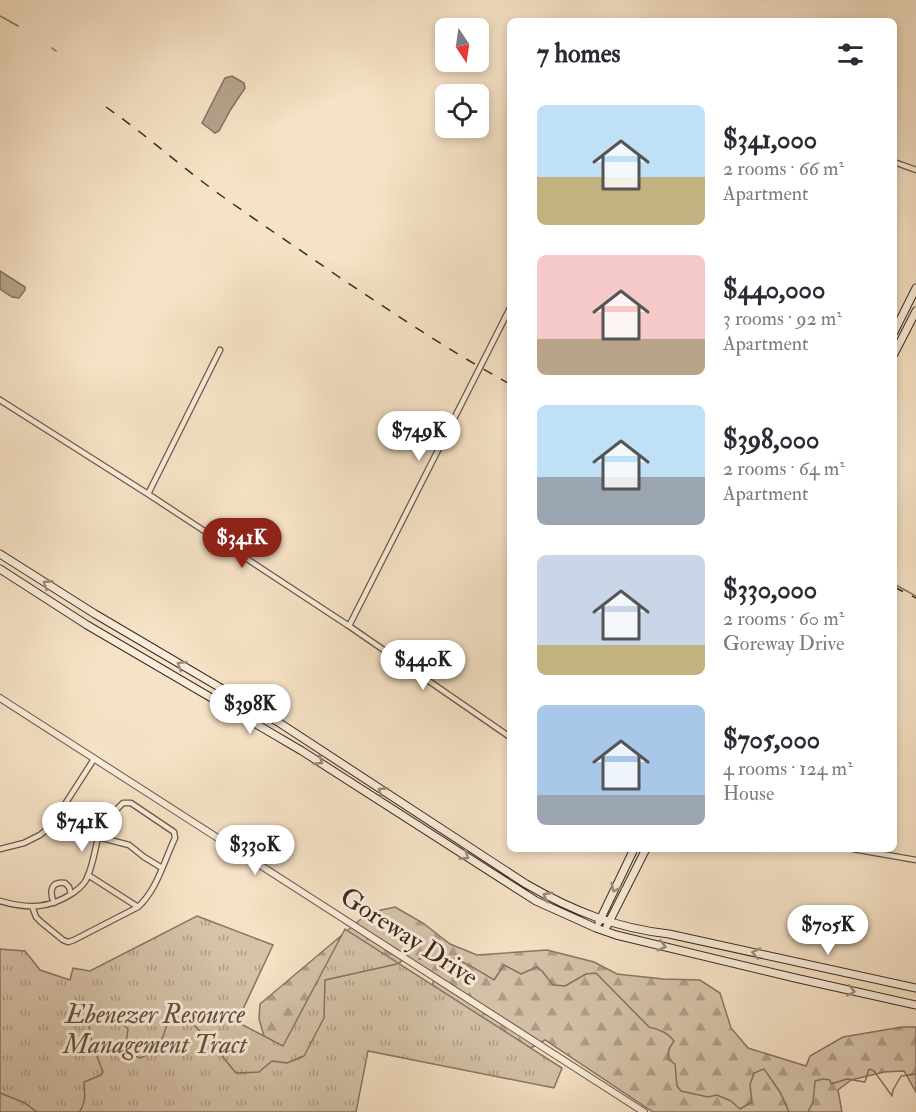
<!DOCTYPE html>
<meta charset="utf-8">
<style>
body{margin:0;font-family:"IM FELL Double Pica",serif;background:#f2f2f3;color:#2b2b33;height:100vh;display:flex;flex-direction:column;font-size:22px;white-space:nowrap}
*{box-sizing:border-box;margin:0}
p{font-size:20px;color:#7c7c81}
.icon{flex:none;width:33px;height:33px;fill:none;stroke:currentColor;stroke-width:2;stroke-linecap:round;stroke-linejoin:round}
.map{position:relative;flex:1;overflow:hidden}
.details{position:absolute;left:507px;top:18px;width:390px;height:834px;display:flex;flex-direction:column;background:#fff;border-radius:9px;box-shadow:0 3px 9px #0003}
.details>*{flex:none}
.needle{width:39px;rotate:167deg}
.buttons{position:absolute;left:435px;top:18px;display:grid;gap:12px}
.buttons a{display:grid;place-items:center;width:54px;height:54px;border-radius:9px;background:#fff;box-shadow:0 3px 9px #0003;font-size:30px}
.price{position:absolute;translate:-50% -51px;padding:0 14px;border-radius:21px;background:#fff;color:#222;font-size:20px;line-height:39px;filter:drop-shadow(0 2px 3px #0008)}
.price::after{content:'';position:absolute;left:50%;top:36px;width:18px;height:14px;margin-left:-9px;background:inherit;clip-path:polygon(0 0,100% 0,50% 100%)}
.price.current{background:#8f2418;color:#fff}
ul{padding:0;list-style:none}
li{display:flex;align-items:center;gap:18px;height:150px;padding:0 30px}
li span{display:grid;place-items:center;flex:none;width:168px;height:120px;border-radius:9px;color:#555}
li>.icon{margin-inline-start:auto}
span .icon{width:72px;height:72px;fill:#fffc;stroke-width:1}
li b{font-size:26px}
h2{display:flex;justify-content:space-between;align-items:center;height:72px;padding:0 30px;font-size:26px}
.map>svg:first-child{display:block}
.forest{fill:url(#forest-firs);stroke:#887665;stroke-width:1.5}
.park{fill:url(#park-tufts);stroke:#887665;stroke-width:1.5}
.water{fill:#b6a38e;stroke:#857362;stroke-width:1.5}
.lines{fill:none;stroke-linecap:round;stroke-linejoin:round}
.stream{stroke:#857362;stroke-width:1.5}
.minor-casing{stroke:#6a584a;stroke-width:7}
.tertiary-casing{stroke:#6a584a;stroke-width:8}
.secondary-casing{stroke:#3b2a20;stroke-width:9}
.minor{stroke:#f9ecda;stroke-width:4.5}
.tertiary{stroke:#f9ecda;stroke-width:6}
.secondary{stroke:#f9ecda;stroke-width:7}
.rail{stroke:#3b2a20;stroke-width:1.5;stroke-dasharray:10 10;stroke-linecap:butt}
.oneway{stroke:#9a8b7d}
.labels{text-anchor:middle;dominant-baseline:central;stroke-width:6;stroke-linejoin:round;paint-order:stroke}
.street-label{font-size:26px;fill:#3b2a20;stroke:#f9ecda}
.park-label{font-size:26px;font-style:italic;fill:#625042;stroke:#f9ecda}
</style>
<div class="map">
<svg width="916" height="1112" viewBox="0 0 916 1112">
<defs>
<pattern id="forest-firs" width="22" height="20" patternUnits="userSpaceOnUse" patternTransform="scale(1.5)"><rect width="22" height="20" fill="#d6c3aa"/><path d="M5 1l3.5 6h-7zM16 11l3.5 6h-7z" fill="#af9f8a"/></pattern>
<pattern id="park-tufts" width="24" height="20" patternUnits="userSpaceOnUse" patternTransform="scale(1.5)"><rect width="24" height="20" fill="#d6c3aa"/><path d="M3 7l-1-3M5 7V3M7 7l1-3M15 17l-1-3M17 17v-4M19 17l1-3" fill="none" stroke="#af9f8a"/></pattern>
</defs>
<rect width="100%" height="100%" fill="#f6e2c6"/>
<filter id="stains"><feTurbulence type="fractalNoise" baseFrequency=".00333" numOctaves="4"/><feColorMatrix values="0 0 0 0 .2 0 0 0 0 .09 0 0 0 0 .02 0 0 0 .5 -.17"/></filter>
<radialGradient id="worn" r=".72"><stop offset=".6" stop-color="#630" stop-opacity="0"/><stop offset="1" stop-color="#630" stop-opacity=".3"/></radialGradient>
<path class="forest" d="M395,907l28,16 27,21 27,11 70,-5 47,12 23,12 46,5 37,1 20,13 11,35 17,20 58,18 4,-10 33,-19 59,-10h14v65l-12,-21 -20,1 -33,8 -13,10 4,22h-189l-108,-72 -34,19 -93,-14 16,-66 -30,-21 -10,11 -28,69 -281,74 181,-69 -7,-24 1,-15 101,-85 11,-7z"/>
<path class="park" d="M197,916l76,29 -36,77 46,24 62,-117 217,139 -8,20 -186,-37 -12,61h-356v-163l25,2 15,19 30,10 3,-12 17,3z"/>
<path class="water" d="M232,76l12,7 1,5 -14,21 -12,22 -4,2 -13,-10 23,-45z
M0,271l25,16v3l-6,8 -7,-1 -12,-8z"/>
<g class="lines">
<path class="stream" d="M0,16l18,10
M52,48l4,3
M894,584l22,12
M419,959c9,-2 19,-4 28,-2 16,3 34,15 47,23l10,-15 17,9 16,-7 5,4 11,14 12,1 21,-12 10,-1 53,54c10,2 19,6 25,14l-5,8 -1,10 7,5 2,22 4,5 27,6 9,-2 14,6 9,8 12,-7 -2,-17 4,-12 10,-4 16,23 9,20
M0,1093l25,10 12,9
M79,1112c7,-8 6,-20 5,-30l17,-7 2,-3 -11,-29 -3,-17 10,-9 12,-5 17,17 -3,21 15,8 16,-7 8,-17 4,-13c5,-2 9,-5 14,-4 12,3 45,45 54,56l23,-1 13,-11 15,2 17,-7 20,-38 1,-38 72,-16
M808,1112l5,-10 2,-21 8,-2 7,1 1,4 16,-5 18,3 4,-13 5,2 18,25 1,-6 8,-14 15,-2"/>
<g class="minor-casing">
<path id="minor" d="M894,162l22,8
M0,400l148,94 201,132 161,111
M148,494l72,-144
M349,626l161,-318
M98,837l31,8 15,12 18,11
M0,849l24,-6 16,-8 11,-9 43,-67
M853,849l63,11
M88,875l50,32c19,-17 26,-46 37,-69l-1,-6 -43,-29h-8l-25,25
M0,901c27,8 49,8 73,-8 5,-4 10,-7 13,-13 7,-13 9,-32 13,-46 -4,-15 -22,-22 -34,-30
M54,903c-5,-12 -3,-22 11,-20l4,4 2,7
M32,906l4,11 5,5 22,18 5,2 6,-2 64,-33"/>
</g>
<g class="tertiary-casing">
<path id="tertiary" d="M0,698l644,414"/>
</g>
<g class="secondary-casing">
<path id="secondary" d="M894,332l22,-44
M894,354l22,-43
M0,554l95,60 180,106 251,164c47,27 90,44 143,50l247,54
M0,569l87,56 215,126 234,150 60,27 20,7 179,43 121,27
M599,922l35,-73
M607,926l39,-77"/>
</g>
<use href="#minor" class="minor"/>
<use href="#tertiary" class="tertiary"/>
<use href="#secondary" class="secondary"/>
<path class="rail" d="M106,107c39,27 74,59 113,87 39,28 80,55 120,83 56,37 112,75 171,107
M894,587l22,11"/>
</g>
<defs><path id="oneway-chevron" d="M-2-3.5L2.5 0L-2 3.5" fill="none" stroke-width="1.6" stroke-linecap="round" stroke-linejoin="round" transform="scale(1.5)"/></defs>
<g class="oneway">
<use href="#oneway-chevron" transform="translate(47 584) rotate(-147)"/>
<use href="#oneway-chevron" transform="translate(181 665) rotate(-149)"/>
<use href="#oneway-chevron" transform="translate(319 761) rotate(33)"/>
<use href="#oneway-chevron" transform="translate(382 791) rotate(-147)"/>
<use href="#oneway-chevron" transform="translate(465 856) rotate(33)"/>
<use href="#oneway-chevron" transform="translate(615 888) rotate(116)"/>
<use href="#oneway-chevron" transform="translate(547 896) rotate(-152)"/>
<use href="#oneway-chevron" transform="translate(662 946) rotate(14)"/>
<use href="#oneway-chevron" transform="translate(756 953) rotate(-168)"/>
<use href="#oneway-chevron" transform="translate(851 991) rotate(12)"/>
</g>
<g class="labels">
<g class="street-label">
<text transform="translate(409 937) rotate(33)">Goreway Drive</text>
</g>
<g class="park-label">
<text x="155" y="1015">Ebenezer Resource<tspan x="155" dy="30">Management Tract</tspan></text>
</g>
</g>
<rect width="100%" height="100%" filter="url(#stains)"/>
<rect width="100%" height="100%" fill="url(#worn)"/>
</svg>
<div class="buttons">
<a><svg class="needle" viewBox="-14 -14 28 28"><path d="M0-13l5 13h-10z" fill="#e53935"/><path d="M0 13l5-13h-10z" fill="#7c7c81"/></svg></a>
<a><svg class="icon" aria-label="locate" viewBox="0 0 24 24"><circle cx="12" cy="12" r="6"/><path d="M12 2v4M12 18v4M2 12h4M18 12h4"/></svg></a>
</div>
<b class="price" style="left:419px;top:462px">$749K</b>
<b class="price current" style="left:242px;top:569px">$341K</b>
<b class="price" style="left:423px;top:691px">$440K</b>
<b class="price" style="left:250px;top:735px">$398K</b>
<b class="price" style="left:82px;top:853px">$741K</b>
<b class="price" style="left:255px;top:876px">$330K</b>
<b class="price" style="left:828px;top:956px">$705K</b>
<section class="details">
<h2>7 homes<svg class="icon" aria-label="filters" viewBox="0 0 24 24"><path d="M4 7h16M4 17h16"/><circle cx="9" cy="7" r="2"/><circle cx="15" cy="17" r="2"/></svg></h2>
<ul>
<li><span style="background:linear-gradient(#bfe0f5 60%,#c2b280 0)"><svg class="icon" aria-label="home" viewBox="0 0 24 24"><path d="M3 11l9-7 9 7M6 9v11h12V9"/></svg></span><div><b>$341,000</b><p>2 rooms · 66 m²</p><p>Apartment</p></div></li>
<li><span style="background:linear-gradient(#f6c9c9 70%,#b9a48a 0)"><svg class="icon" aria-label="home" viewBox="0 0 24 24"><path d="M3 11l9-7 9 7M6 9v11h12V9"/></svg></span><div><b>$440,000</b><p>3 rooms · 92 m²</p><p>Apartment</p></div></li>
<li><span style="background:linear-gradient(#bfe0f5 60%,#9aa5b1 0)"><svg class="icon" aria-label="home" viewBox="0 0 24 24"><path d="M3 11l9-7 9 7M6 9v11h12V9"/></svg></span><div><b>$398,000</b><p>2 rooms · 64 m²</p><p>Apartment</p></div></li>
<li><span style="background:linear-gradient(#c9d6e8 75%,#c2b280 0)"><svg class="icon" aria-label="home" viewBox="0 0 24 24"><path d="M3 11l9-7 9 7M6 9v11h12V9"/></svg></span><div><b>$330,000</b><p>2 rooms · 60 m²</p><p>Goreway Drive</p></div></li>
<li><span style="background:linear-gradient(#a9c7e8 75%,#9aa5b1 0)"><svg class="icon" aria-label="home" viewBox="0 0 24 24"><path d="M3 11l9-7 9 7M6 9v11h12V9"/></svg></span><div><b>$705,000</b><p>4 rooms · 124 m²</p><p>House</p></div></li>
</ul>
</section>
</div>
